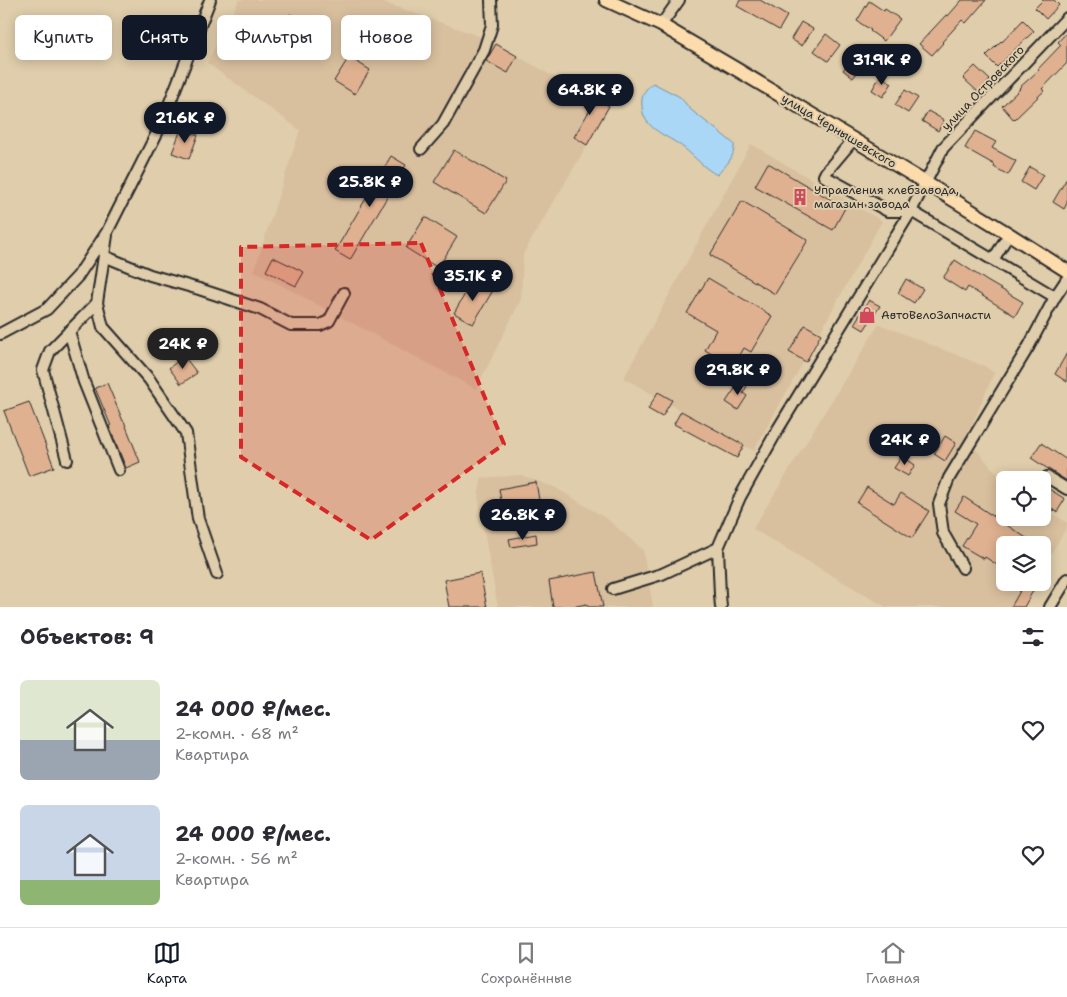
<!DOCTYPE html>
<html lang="ru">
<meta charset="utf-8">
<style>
body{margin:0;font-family:"Shantell Sans",sans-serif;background:#f7f7f7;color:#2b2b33;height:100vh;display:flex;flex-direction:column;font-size:19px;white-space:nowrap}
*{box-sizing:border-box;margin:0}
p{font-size:16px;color:#7c7c81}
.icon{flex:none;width:28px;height:28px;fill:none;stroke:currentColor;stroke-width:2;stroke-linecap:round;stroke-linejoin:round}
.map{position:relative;height:607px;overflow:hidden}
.sheet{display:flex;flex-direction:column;background:#fff;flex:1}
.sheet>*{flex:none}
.banner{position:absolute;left:15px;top:15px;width:500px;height:45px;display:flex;gap:10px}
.controls{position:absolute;left:996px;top:471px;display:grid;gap:10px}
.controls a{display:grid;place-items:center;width:55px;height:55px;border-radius:8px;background:#fff;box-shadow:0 2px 12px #0003;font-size:25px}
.price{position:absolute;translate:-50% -42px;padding:0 11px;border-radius:18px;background:#111827;color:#fff;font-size:16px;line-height:32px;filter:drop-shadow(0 1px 2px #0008)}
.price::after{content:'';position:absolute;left:50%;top:30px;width:15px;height:11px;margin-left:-8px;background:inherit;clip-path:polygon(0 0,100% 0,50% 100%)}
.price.current{background:#222;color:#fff}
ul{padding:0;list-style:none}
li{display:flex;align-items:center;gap:15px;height:125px;padding:0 20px}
li span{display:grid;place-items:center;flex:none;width:140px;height:100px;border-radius:8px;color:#555}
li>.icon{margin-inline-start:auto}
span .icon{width:60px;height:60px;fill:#fffc;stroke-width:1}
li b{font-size:21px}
h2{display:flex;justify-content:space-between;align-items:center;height:60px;padding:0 20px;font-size:21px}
.pill{padding:0 18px;border-radius:8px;background:#fff;box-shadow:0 2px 12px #0003;font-size:18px;line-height:45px}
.pill.current{background:#111827;color:#fff}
.tab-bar{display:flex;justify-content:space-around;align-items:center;height:70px;border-top:1px solid #e1e1e2;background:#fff;font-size:14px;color:#7c7c81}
.tab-bar a{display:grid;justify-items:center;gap:2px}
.tab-bar .current{color:#111827}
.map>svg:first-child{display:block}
.built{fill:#d8bf9e}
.water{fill:#aad7f6;stroke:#7792a5}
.building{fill:#dfb190;stroke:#2b2b2b}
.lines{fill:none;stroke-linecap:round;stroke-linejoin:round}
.minor-casing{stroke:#2b2b2b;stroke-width:14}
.major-casing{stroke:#2b2b2b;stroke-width:16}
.minor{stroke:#dfcdab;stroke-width:10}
.major{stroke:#fcdcac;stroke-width:12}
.marked{fill:#d62828;fill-opacity:0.2;stroke:#d62828;stroke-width:4;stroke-dasharray:10 6;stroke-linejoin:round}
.labels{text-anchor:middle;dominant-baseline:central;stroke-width:4;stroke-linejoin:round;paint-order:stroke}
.street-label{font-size:12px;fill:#2b2b2b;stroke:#dfcdab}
.poi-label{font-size:12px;fill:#2b2b2b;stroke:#dfcdab;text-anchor:start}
</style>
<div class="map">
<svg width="1067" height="607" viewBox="0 0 1067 607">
<rect width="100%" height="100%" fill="#dfcdab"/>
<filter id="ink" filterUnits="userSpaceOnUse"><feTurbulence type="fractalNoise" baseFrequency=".02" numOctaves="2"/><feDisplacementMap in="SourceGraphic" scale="10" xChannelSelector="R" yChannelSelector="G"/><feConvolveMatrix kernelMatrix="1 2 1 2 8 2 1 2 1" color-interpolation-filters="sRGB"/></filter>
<g filter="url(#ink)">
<path class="built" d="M239,0h138l104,37 15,7 113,64 -86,146 -2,45 -45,90 -222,-118 46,-141 -93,-67z
M751,144l131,77 -128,229 -11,-4 -119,-68z
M879,324l107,43 8,6 -28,65 39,45v35h37l1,-11 24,16v3l-24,42 -1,-23h-37v37l29,1 -14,24h-134l-133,-78z
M521,475l35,13 51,31 36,31 10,57h-155l-11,-60 -9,-51 4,-18z"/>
<path class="water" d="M653,83l27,14 11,13 27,21 16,13c1,14 -8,21 -17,31 -13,-7 -22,-18 -33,-27 -16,-13 -41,-18 -42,-42 -1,-11 3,-17 11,-23z"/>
<path class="building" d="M740,0h20l27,16 -8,14 -42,-24z
M962,0h24l-20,23 -4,-3 -20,22 1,1 -11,12 -13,-11 27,-29 2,1z
M1043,0h11l5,5 -13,14 -11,-11z
M869,1l15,10 1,-2 15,10 -16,22 -14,-10 1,-1 -14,-9z
M290,14l17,13 -13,17 -17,-13z
M1023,20l11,11 -37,36 -11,-11 15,-15 1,1z
M801,22l12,7 -11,17 -11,-7z
M1067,32v31l-25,26 2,2 -30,29 -12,-14 18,-17 -1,-1 20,-18 -1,-1 23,-24 -3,-3z
M826,34l14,11 -12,16 -14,-10z
M496,44l21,12 -9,17 -22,-12z
M854,56l10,8 -11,14 -10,-8z
M349,57l21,13 -15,24 -21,-13z
M975,66l15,14 -12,12 -15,-14z
M880,76l12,7 -9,14 -11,-7z
M582,89l27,17 -22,39 -13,-8 17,-29 -15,-9z
M905,90l13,8 -10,15 -13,-8z
M928,111l16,9 -6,11 -16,-10z
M181,129l17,6 -9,24 -17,-6z
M975,131l21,11 -4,6 24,13 -8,14 -14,-8 1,-2 -30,-17z
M454,150l52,31 -20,32 -52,-31z
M391,156l15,9 -56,95 -15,-9z
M768,163l77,45 -12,22 -78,-44z
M1030,167l13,8 -9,15 -13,-8z
M1067,178v25l-3,6 -11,-7z
M742,201l66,39 -33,54 -65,-39z
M425,217l32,20 -19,31 -32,-20z
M273,257l31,15 -8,14 -30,-15z
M955,260l32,21 36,21 -8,14 -47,-29 -3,5 -22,-14z
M708,278l64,38 -21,36 -7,-4 -11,19 -28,-17 11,-20 -29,-17z
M906,279l17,10 -9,14 -16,-10z
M473,280l19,12 -19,32 -19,-11z
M869,300l11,6 -16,24 -10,-6z
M805,325l16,9 -15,28 -17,-10z
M1067,353v29l-12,-8z
M184,356l13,17 -16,11 -12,-16z
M740,381l7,5 -4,7 4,3 -9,14 -12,-8z
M107,383l16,38h1l16,41 -14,6 -17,-42h2l-16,-38z
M658,392l14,8 -10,17 -14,-8z
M29,402l25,65 -25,9 -25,-65z
M681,411l63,34 -7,13 -63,-34z
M945,436l11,7 -11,18 -11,-7z
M1041,443l26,17v21l-36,-23z
M902,456l13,9 -7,11 -14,-8z
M536,482l4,24 -37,6 -4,-23z
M867,487l27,17 7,-11 28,18 -17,27 -55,-35z
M1046,487l19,12 -8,13 -15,-9v-11z
M964,497l73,48h-32v25l-20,-13 -1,2 -22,-13 14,-22 -21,-13z
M536,534l1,9 -26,4 -2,-8z
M596,572l7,35h-15l-1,-3 -16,3h-18l-4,-26z
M480,573l7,34h-38l-5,-27z
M1025,582h13l-14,25h-13z"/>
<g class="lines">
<g class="minor-casing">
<path id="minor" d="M661,25l18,-25
M853,140l-27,32 -2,4 64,35h23l144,86
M421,149l22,-25 41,-74 8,-25 -1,-25
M104,256l46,19 49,14 61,20 31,16h29l9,-4 15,-28
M993,260l16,-26
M97,303l6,24 46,52 37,54 12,86 19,55
M69,331l15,51 35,88
M0,334l47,-25 31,-33 29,-44 54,-107 49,-125
M67,460l-24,-90 7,-19 47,-48 10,-68
M1047,477l20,12
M963,568l-20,-35 -4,-29 10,-26 80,-132 26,-49 12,-18
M613,589l49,-15 56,-26
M721,607l-1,-12 -2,-47 22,-51 38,-68 133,-218 32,-63 124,-130
M1050,607l17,-28"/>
</g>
<g class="major-casing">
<path id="major" d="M606,0l55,25 75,44 190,114 83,51 58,37"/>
</g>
<use href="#minor" class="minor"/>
<use href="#major" class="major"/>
</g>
</g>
<path class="marked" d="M421,243l83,201 -133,96 -130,-83v-210z"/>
<defs>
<g id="building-bare" transform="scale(1.35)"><path d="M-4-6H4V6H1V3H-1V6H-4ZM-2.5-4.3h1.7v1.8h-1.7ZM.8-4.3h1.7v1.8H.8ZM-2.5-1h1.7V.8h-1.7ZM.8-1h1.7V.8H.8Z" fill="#d1495b" stroke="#dfcdab" stroke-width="2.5" paint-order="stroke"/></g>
<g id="shop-bare" transform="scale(1.35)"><path d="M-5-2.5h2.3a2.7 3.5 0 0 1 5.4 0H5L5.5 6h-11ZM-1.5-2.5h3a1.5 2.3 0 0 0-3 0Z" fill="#d1495b" stroke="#dfcdab" stroke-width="2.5" paint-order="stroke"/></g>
</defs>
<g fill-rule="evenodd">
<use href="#building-bare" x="800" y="197"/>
<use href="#shop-bare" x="867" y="315"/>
</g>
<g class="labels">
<g class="street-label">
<text transform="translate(983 88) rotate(-46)">улица Островского</text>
<text transform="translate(839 131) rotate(31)">улица Чернышевского</text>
</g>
<g class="poi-label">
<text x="814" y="190">Управления хлебзавода,<tspan x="814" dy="14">магазин завода</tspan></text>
<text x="881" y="315">АвтоВелоЗапчасти</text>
</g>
</g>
</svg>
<div class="controls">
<a><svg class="icon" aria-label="locate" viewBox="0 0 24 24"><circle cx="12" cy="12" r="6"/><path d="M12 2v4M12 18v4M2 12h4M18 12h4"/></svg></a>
<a><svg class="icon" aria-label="layers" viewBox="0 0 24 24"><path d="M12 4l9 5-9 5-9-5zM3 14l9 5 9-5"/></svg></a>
</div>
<b class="price" style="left:882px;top:86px">31.9K ₽</b>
<b class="price" style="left:590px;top:116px">64.8K ₽</b>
<b class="price" style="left:185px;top:144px">21.6K ₽</b>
<b class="price" style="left:370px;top:208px">25.8K ₽</b>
<b class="price" style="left:473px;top:302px">35.1K ₽</b>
<b class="price current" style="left:183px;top:370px">24K ₽</b>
<b class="price" style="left:738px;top:396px">29.8K ₽</b>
<b class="price" style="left:905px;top:466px">24K ₽</b>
<b class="price" style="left:523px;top:541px">26.8K ₽</b>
<div class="banner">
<a class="pill">Купить</a>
<a class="pill current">Снять</a>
<a class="pill">Фильтры</a>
<a class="pill">Новое</a>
</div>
</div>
<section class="sheet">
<h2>Объектов: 9<svg class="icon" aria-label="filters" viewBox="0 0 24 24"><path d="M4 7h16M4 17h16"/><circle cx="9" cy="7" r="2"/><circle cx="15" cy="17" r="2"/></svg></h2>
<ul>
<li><span style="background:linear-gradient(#dfe7d0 60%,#9aa5b1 0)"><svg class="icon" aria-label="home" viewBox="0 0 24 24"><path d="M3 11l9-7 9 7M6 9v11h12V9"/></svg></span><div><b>24 000 ₽/мес.</b><p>2-комн. · 68 m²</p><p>Квартира</p></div><svg class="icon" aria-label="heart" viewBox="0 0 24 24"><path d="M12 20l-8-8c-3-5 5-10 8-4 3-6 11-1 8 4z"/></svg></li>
<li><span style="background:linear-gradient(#c9d6e8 75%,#8fb573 0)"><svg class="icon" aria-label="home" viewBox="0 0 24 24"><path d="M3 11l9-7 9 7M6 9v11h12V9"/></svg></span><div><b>24 000 ₽/мес.</b><p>2-комн. · 56 m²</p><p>Квартира</p></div><svg class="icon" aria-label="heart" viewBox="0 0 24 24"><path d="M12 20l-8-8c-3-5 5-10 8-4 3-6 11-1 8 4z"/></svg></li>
</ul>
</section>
<nav class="tab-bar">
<a class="current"><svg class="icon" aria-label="map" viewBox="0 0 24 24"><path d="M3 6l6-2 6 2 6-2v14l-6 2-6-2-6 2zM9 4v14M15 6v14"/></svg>Карта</a>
<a><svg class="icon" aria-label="saved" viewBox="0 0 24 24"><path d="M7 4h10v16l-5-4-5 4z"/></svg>Сохранённые</a>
<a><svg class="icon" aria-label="home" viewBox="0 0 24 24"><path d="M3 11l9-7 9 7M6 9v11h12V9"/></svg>Главная</a>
</nav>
